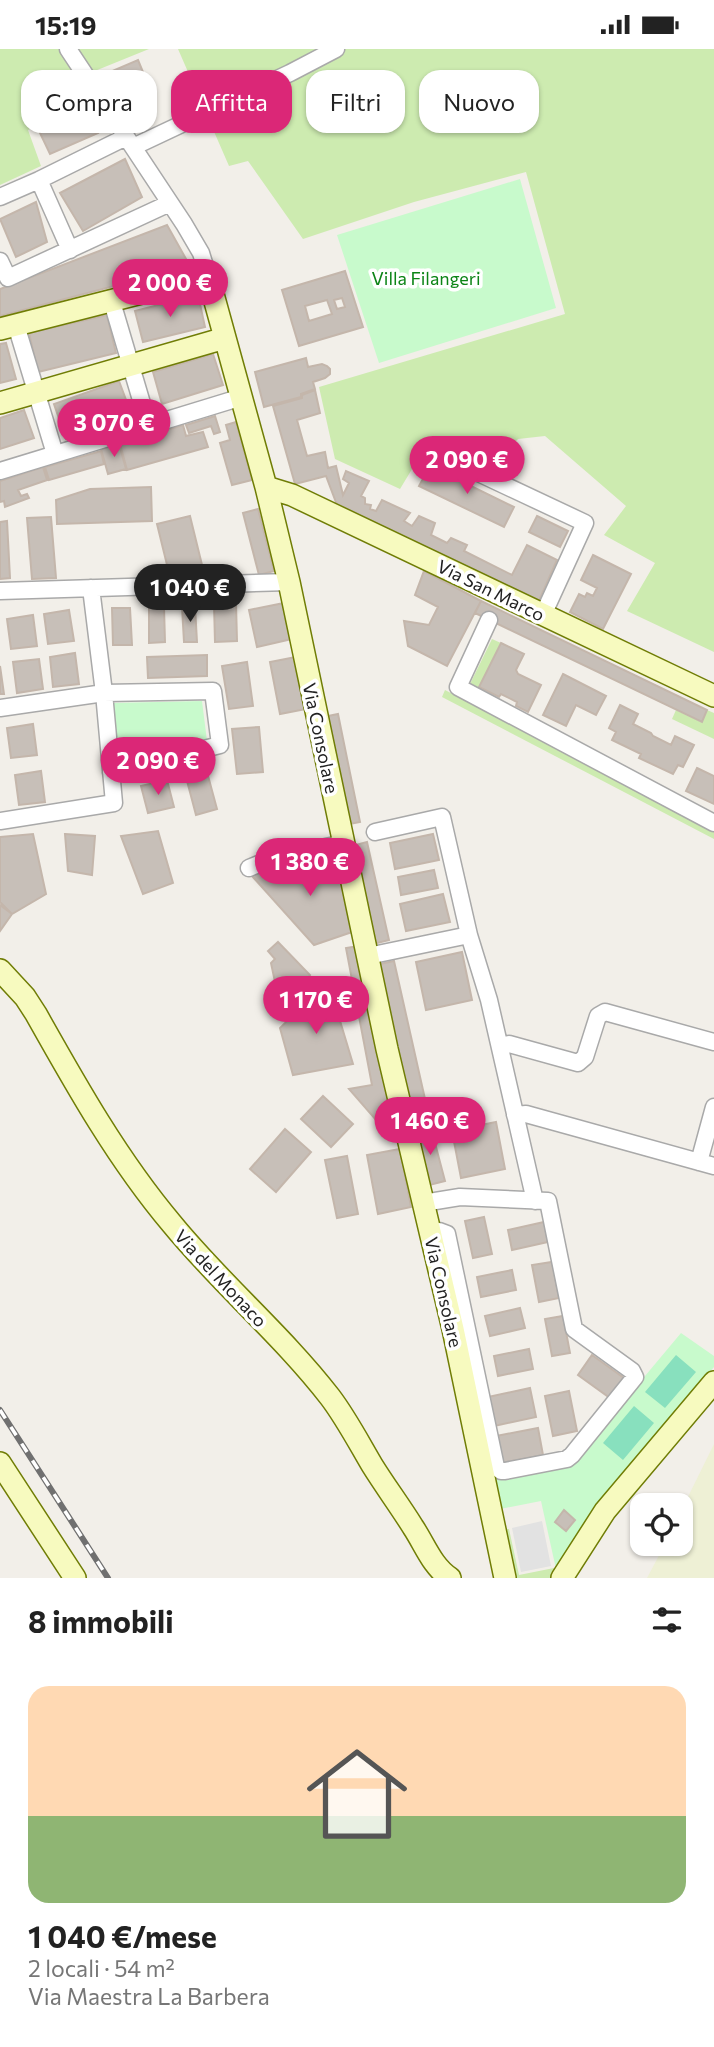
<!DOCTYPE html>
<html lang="it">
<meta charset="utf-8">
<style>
body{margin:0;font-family:Commissioner,sans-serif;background:#f6f6f6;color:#222;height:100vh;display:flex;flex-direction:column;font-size:26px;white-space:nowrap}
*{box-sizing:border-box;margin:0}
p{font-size:23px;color:#767676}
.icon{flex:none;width:38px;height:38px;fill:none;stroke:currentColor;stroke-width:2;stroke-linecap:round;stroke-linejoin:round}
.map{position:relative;height:1529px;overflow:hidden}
.panel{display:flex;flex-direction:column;background:#fff;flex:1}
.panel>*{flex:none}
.top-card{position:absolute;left:21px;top:21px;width:672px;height:63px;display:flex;gap:14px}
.buttons{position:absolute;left:630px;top:1444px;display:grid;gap:14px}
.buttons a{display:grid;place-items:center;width:63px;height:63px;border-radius:14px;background:#fff;box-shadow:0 2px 5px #0004;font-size:35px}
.price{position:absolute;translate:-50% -60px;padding:0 16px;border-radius:24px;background:#db2777;color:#fff;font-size:23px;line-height:46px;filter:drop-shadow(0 2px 4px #0008)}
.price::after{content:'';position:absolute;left:50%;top:42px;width:21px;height:16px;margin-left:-10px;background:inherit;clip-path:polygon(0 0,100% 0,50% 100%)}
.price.current{background:#222;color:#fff}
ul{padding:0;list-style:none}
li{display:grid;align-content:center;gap:14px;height:371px;padding:0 28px}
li+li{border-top:2px solid #e0e0e0}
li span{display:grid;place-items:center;height:217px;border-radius:21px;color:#555}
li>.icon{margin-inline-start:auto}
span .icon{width:126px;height:126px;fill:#fffc;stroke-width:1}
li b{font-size:30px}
h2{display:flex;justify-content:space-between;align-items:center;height:84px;padding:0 28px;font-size:30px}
.chip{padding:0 24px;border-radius:21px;background:#fff;box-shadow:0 2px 5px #0004;font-size:24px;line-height:63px}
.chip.current{background:#db2777;color:#fff}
.status{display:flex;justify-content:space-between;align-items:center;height:49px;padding:0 35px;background:#fff;direction:ltr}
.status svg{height:19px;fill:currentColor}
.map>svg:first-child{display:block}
.farmland{fill:#eef0d5}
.grass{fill:#cdebb0}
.park{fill:#c8facc}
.pitch{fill:#88e0be}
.parking{fill:#e2e2e2}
.building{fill:#c7bfb8;stroke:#c4b6ab;stroke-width:2;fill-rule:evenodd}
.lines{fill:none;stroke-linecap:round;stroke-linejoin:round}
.street-casing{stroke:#a9a9a9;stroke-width:19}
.secondary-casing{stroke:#707d05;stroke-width:24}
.street{stroke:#fff;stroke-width:16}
.secondary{stroke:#f7fabf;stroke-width:21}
.rail-casing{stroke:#707070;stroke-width:6}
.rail{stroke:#fff;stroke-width:3.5;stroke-dasharray:10;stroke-linecap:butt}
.labels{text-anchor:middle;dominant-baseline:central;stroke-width:7;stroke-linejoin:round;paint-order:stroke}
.park-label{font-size:18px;fill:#0c8416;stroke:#fff}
.street-label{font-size:18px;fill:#222;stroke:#fff}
</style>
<div class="status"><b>15:19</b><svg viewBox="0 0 49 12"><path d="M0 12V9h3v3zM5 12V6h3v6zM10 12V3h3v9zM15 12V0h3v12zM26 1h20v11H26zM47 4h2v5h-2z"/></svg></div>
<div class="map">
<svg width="714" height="1529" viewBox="0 0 714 1529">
<rect width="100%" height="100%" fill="#f2efe9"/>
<path class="farmland" d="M714,1395v134h-67l18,-34 16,-1v-32z"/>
<path class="grass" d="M0,0h149l-69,28 7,24 -59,29 13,36 -41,19z
M178,0h536v603l-87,-41 28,-48 -51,-28 22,-29 -81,-70 -27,3 -25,28 -61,-31 -32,53 -65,-30 -16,-72 246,-73 -39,-142 -112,30 -111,37 -55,-78 -19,5z
M492,590l9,4 -23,48 -9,-5z
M445,641l269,140v9l-272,-142z
M676,661l25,12 6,-12 7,3v26l-42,-20z
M505,1480h4l10,46 35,-7 2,1 -6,9h-35z"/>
<path class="park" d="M520,130l36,129 -177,55 -42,-128z
M202,652l5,40 -87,20 -7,-58z
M681,1284l33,23v11l-109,130 -49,72 -15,-68 -41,8 -7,-38 80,-9z"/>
<path class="pitch" d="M676,1306l20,17 -31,36 -20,-16z
M634,1357l20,17 -31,37 -20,-17z"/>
<path class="parking" d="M542,1472l9,45 -30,6 -9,-44z"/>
<path class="building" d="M138,11l12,29 -12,6 -1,-4 -16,7 -11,-26z
M87,60l11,24 -48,21 -10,-21z
M125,110l17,38 -59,34 -23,-38z
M36,153l11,40 -31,15 -16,-38z
M167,176l23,41 -190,50v-27z
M345,222l18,56 -64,19 -17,-56zM342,249l3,9 -8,2 -3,-9zM327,251l5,14 -23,7 -4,-15z
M198,246l7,32 -62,15 -8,-31z
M107,266l9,38 -78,19 -9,-39z
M6,294l10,36 -16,4v-39z
M213,305l10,31 -61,19 -9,-32z
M306,309l2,9 14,-3 5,2 3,3v5l-5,4 -12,4 2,7 -14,5v3l-37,10 -9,-35z
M119,332l13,35 -66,23 -12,-35z
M315,341l5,23 -23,7 10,36 18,-4 3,16 8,-2 7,29 6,-12 -6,-4 3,-8 23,10 -8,15 4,2v6l6,1 -1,4 6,2 6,-11 28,13 -6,8 8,5 7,-10 16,7 -4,12 16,8 4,-5 16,7 -3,6 48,24 15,-30 30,15 -19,43 -201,-98 -11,-29 -31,8 -22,-78 29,-8v-3z
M24,361l10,28 -34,11v-31z
M215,367l5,16 -6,2 -3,-8 -22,7 -3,-8z
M236,373l16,58 -20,5 -12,-42 10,-3 -4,-15z
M183,376l3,11 17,-4 5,15 -81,23 -7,-26z
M119,395l7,25 -18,5 -7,-25z
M101,402l3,13 -55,16 -4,-13z
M430,417l84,41 -10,20 -85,-41z
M43,418l4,13 -29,10 3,6 6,-2 2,4 -24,9 -1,-6 -4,1v-21z
M151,438l1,34 -95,3 -1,-24 34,-11z
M258,460l16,62 -15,4 -16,-62z
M190,467l13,53 -33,8 -13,-53z
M537,467l31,15 -8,16 -31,-15z
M51,468l5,61 -24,1 -5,-61z
M7,472l3,57 -10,1v-57z
M593,506l38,19 -28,55 -33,-17 9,-18 6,3 2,-4 6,3 4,-8 -16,-8z
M424,522l57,30 -34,65 -39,-20 -4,-25 25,4 9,-18 -23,-12z
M481,552l226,109 -5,12 -227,-109z
M236,554l1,38 -22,1 -1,-38z
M284,554l8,36 -35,8 -8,-37z
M195,557l2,36h-13l-2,-35z
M149,558h15l1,35 -16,1z
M112,559h18l2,37h-19z
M69,561l5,31 -26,3 -4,-30z
M33,566l4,31 -26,3 -4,-30z
M501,594l23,11 -8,16 2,4 23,11 -13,27 -12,-6 1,-4 -16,-8 -2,3 -20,-10z
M75,604l4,31 -26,3 -3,-30z
M207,606v21l-59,2 -1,-21z
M296,608l10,52 -26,5 -10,-52z
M39,610l4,30 -26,4 -4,-31z
M247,613l6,44 -24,3 -7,-43z
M0,617l4,28h-4z
M563,625l43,22 -10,19 -20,-10 -10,21 -23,-11z
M620,656l18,9 -5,10 18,9 2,3 18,9 4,-9 19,9 -11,22 -5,-2 -5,9 -34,-16 2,-4 -29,-14 4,-8 -7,-4z
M338,665l22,108 -16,3 -21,-108z
M33,675l4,31 -26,3 -4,-30z
M259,678l4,45 -26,2 -5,-45z
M697,719l17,8v28l-28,-13z
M41,722l4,31 -26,3 -4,-30z
M207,723l10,37 -21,6 -10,-38z
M167,731l7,27 -26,6 -7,-27z
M158,782l15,52 -30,11 -22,-58z
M33,785l13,60 -34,20 -12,-12v-65z
M65,785l30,2 -3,39 -24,-4z
M433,785l6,26 -44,9 -5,-26z
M367,793l22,98 -16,4 -21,-98z
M336,808l16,75 -38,13 -63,-70z
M434,821l4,18 -37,7 -3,-18z
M443,845l7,28 -44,9 -6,-27z
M0,856l12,9 -12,17z
M278,893l32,33 -21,31 -11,-10 -7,-33 4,-4 -7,-8z
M359,897l34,181 -10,1 -34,-39 23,-4 -26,-137z
M462,903l10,48 -46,10 -10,-48z
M394,912l31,138 -19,4 -31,-138z
M328,932l25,83 -60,11 -13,-47z
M323,1047l30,28 -22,23 -30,-28z
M496,1073l9,47 -44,9 -9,-47z
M431,1079l14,53 -16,4 -13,-53z
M285,1080l26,23 -35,40 -26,-23z
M400,1100l11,58 -33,7 -11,-59z
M347,1107l11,58 -21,4 -12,-58z
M484,1168l8,37 -19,4 -8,-37z
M544,1173l4,20 -36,8 -4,-20z
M552,1213l7,36 -20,4 -7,-37z
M512,1221l4,20 -35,7 -4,-20z
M520,1259l5,20 -35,8 -5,-20z
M563,1267l7,37 -18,3 -7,-37z
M529,1300l4,20 -35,7 -4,-20z
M592,1306l32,23 -14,20 -32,-23z
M530,1339l6,29 -42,9 -6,-29z
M569,1342l8,40 -24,5 -8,-40z
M538,1379l5,27 -42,8 -5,-27z
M564,1461l11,10 -9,11 -11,-9z"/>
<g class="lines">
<g class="street-casing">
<path id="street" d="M68,0l116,175 17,29 7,23
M133,98l157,-74 46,-24
M39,131l31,70
M0,148l39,-17 87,-43
M0,212l8,17 162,-75
M112,253l37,125
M16,276l39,129
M438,405l147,69 -42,92
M0,422l242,-74
M0,542l289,-9
M489,571l-31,67 256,136
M0,659l104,-15 109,-2 7,54 -109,27
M0,772l114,-18 -10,-110 -13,-105
M375,783l67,-15 27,118 20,65 46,201
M249,819l22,-9 73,-16
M368,907l101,-21
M500,997l9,-2 69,19 7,-6 13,-41 7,-4 109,30
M515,1066l11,-1 188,52
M699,1113l15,-55
M423,1154l37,-6 88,4 26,128 58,42 3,6 -63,78 -5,4 -62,12h-4l-5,-4 -49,-233 -8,-3 -9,1"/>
</g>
<g class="secondary-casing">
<path id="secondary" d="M0,280l208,-53 58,211 23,95 98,467 66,280 52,249
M0,354l225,-65
M266,438l26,8 422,201
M0,921l25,27 11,17c41,73 82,146 136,210 49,60 111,112 158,173 16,21 29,46 42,68 13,21 28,41 41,62 12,18 19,39 37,51
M0,1414l75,115
M562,1529l43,-67 109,-129"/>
</g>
<use href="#street" class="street"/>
<use href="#secondary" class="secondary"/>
<g class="rail-casing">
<path id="rail" d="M0,1361l108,168"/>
</g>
<use href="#rail" class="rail"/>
</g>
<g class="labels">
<g class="park-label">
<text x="426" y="229">Villa Filangeri</text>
</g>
<g class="street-label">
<text transform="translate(491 541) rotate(26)">Via San Marco</text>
<text transform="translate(321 689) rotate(78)">Via Consolare</text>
<text transform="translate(221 1229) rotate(47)">Via del Monaco</text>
<text transform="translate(444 1243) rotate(77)">Via Consolare</text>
</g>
</g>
</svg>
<div class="buttons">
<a><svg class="icon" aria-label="locate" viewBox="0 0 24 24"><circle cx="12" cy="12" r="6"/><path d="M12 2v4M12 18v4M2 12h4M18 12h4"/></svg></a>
</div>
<b class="price" style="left:170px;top:270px">2 000 €</b>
<b class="price" style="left:114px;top:410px">3 070 €</b>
<b class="price" style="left:467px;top:447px">2 090 €</b>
<b class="price current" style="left:190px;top:575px">1 040 €</b>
<b class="price" style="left:158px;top:748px">2 090 €</b>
<b class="price" style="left:310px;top:849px">1 380 €</b>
<b class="price" style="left:316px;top:987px">1 170 €</b>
<b class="price" style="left:430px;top:1108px">1 460 €</b>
<div class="top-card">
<a class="chip">Compra</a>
<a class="chip current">Affitta</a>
<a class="chip">Filtri</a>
<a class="chip">Nuovo</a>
</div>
</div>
<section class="panel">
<h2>8 immobili<svg class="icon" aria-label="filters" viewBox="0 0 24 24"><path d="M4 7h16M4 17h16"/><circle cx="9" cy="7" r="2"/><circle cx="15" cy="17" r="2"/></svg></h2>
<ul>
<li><span style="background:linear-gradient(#ffd9b3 60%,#8fb573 0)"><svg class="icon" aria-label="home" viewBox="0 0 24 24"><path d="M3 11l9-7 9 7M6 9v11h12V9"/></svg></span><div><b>1 040 €/mese</b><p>2 locali · 54 m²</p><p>Via Maestra La Barbera</p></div></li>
</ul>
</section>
